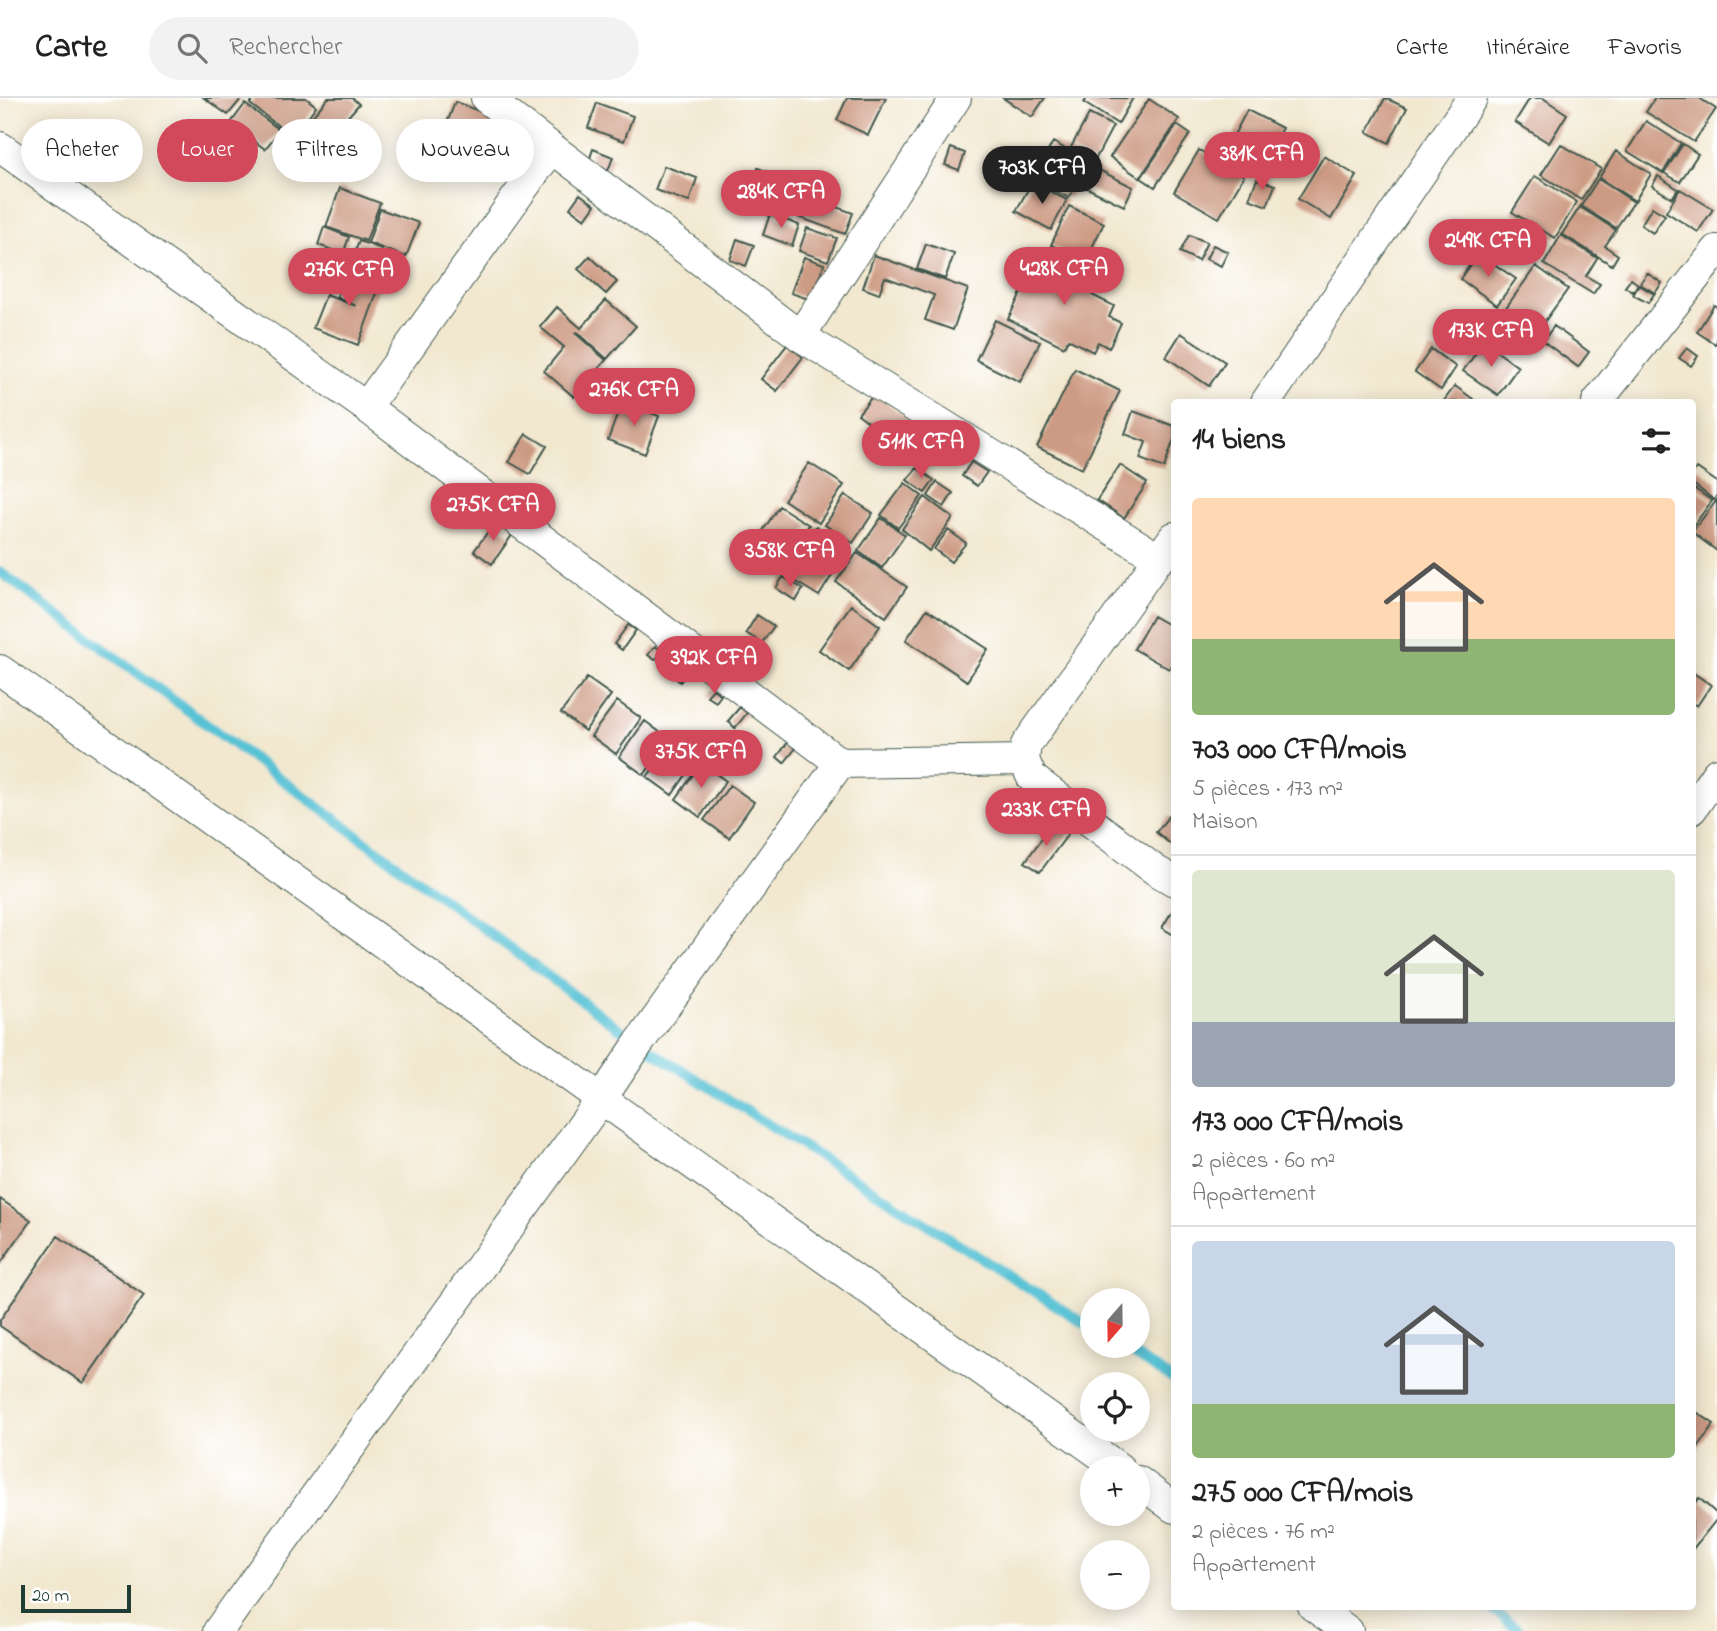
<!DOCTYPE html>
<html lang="fr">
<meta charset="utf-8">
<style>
body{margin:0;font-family:"Indie Flower",sans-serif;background:#f2f2f2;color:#222;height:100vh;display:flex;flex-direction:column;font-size:26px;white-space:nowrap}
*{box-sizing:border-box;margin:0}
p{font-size:23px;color:#767676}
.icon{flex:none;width:38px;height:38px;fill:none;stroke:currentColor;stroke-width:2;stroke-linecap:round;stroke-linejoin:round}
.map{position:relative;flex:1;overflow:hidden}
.side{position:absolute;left:1171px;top:301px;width:525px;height:1211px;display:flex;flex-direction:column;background:#fff;border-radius:7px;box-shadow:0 4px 18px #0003}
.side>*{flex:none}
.guide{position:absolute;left:21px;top:21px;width:665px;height:63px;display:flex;gap:14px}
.needle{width:46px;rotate:200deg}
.fabs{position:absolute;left:1080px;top:1190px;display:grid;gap:14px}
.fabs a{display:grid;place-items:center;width:70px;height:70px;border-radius:50%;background:#fff;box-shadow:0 4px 18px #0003;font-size:35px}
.scale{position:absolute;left:21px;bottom:18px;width:110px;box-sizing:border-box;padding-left:7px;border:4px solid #1f3d34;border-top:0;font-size:19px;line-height:24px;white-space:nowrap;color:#1f3d34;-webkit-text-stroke:5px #fff;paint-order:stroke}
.price{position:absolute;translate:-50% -60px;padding:0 16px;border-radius:24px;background:#d1495b;color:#fff;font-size:23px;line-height:46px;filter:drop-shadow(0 2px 4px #0008)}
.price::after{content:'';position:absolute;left:50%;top:42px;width:21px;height:16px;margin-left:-10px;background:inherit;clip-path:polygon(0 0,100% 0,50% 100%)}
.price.active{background:#222;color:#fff}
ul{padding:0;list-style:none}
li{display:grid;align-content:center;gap:14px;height:371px;padding:0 21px}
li+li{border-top:2px solid #e0e0e0}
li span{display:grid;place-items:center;height:217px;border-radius:7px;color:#555}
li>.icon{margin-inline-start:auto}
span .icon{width:126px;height:126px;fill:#fffc;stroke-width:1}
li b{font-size:30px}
h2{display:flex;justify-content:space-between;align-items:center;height:84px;padding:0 21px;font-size:30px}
.pill{padding:0 24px;border-radius:32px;background:#fff;box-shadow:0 4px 18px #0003;font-size:24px;line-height:63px}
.pill.active{background:#d1495b;color:#fff}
header{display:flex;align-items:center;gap:42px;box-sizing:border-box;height:98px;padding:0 35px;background:#fff;border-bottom:2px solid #e0e0e0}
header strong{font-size:33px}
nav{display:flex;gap:38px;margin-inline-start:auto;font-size:24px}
.search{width:490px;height:63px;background:#f2f2f2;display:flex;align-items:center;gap:18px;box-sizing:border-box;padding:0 24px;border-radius:38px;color:#767676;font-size:26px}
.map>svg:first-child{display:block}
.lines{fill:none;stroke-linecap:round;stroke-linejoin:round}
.stream{stroke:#59c2d5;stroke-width:10}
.building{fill:#cd9b84}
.street-casing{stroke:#3f574b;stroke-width:32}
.street{stroke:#fff;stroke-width:30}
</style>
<header>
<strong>Carte</strong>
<div class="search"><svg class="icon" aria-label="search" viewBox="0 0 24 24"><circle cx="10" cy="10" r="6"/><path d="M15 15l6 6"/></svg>Rechercher</div>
<nav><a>Carte</a><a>Itinéraire</a><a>Favoris</a></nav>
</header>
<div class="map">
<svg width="1717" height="1533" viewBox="0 0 1717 1533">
<rect width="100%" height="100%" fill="#fff"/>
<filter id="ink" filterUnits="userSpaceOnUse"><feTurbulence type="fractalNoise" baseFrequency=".0143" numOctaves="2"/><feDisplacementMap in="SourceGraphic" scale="14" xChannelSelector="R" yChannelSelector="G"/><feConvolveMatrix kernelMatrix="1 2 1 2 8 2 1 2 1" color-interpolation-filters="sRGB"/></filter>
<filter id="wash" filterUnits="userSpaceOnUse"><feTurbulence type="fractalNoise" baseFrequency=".00686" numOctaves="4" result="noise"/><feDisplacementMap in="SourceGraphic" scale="28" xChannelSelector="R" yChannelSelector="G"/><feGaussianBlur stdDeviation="1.57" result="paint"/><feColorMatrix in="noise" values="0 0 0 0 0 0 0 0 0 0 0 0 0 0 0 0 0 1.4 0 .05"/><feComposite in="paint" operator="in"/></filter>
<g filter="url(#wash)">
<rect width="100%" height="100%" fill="#f2e8d0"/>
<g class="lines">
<path class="stream" d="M0,474l639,471 453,285
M1120,1248l54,34
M1488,1508l32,25"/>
</g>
<g id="blocks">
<path class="building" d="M204,0h38l-14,17z
M254,0h52l10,8 -23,31 -43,-33z
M328,0h24l7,6 -40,46 -20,-18z
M847,0h39l-18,37 -31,-15z
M1003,0h42l-13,19z
M1087,0h46l-15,26 -34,-21z
M1385,0l22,10 -18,35 -22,-11z
M1530,0h13l24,16 -18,29 -34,-21z
M1655,0h44l17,11 -22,33 -48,-30z
M1149,1l30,20 -39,59 -30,-21z
M455,4l40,15 -15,40 -40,-15z
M597,5l36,13 -9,25 -36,-13z
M245,6l35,26 -15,19 -35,-25z
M1247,12l35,18 -22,43 -35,-19z
M1089,16l24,12 -19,36 -24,-13z
M1646,23l35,22 -18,30 -36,-22z
M348,24l29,20 -25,36 -28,-20z
M1177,27l13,9 -35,53 -14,-9z
M515,37l21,6 -11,31 -21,-7z
M1053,44l36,20 -20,36 -36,-20z
M1561,46l40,25 -20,31 -40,-25z
M1683,46l15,10 -18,28 -16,-9z
M951,50l14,5 -6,17 -14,-5z
M593,51l20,8 -5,14 -20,-7z
M1199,52l45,26 -25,42 -45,-26z
M1616,53l35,23 -16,27 -36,-23z
M1324,58l33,20 -26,43 -33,-20z
M664,68l33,12 -8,24 -34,-12z
M758,70l36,13 -12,34 -36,-13z
M1095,70l38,19 -9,19 -39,-19z
M1535,78l42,26 -22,36 -43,-26z
M1658,78l20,13 -6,9 -20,-12z
M1257,81l18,6 -8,21 -18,-7z
M1598,81l36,23 -18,26 -35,-22z
M817,84l15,6 -6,15 27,10 -8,21 -47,-17 8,-21 5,2z
M1032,84l35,18 -16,30 -35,-19z
M340,90l40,15 -14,38 -40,-14z
M1680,91l33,20 -15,23 -32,-20z
M580,96l15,11 -10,14 -15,-11z
M1069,108l35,17 -19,39 -34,-17z
M1580,109l36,23 -11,16 13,9 -6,10 -50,-31z
M1652,109l13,8 -12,18 -12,-8z
M380,111l39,14 -13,34 -38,-14z
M770,116l29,11 -7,21 -29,-11z
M324,129l25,10 -6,17 -25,-9z
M807,130l30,10 -9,23 -29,-10z
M1189,137l18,7 -9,19 -18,-9z
M1561,137l36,23 -11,18 14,8 -7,10 -49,-30z
M737,141l17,6 -8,21 -16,-6z
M359,143l23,8 -9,26 -23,-9z
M926,146l28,10 -9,25 -28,-10z
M1213,147l15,7 -7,14 -15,-7z
M1041,155l58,29 -7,13 22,11 -5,11 12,6 -12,25 -11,-6 -5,10 -25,-13 -4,8 -56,-28z
M1478,155l38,26 -19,26 -37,-26z
M874,157l94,34 -15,41 -28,-10 9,-25 -49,-18 -6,17 -16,-6z
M590,158l27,26 -11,12 -28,-25z
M804,159l20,7 -13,36 -20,-7z
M1536,168l32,23 -31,43 -32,-23z
M347,170l19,6 -4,12 5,-9 14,5 -23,63 -45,-17 13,-33 30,11 -19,-9z
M1647,175l15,10 -7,10 -15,-9z
M1631,181l7,5 -5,8 -8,-5z
M1639,187l15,9 -6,9 -15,-8z
M606,202l30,26 -29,33 -30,-27 -2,1 31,27 -32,37 -30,-26 20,-24 -24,-20 17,-20 24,21z
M1714,207l3,2v34l-2,3 -18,-12z
M995,222l45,22 -20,40 -44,-22z
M1554,228l35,26 -11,15 -35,-26z
M1181,235l44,29 -16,24 -43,-29z
M1484,244l34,25 -20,28 -35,-24z
M787,247l16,12 -26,34 -16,-12z
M1687,250l11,8 -7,10 -12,-8z
M1431,251l25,18 -15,23 -26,-18z
M1075,271l45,22 -38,78 -45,-22z
M1455,288l18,13 -2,3h-28z
M875,295l41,32 -16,21 -42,-32z
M622,304l37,14 -14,38 -37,-14z
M1133,313l41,15v13l-10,29 -24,-9 6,-17 -21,-8z
M526,336l21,12 -17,28 -21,-12z
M971,364l16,10 -10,14 -15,-10z
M809,365l35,22 -25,38 -35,-23z
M1120,367l27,18 -23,35 -27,-18z
M917,370l17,12 -9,13 -18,-13z
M1697,370l20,14v13l-3,5 -22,-17v-10z
M937,384l16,11 -9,14 -16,-11z
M905,385l17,13 -24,32 -17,-13z
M1692,389l20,14 -20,26z
M845,397l28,18 -20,30 -28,-18z
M925,399l28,21 -24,33 -27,-22z
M1717,402v51l-25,-19z
M779,408l30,19 -30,46 -30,-19z
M881,420l24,17 -23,33 -24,-17z
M494,425l18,12 -20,29 -18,-13z
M816,428l34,21 -31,49 -34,-21z
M948,432l18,13 -15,19 -17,-13z
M857,455l50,34 -21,30 -50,-35z
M783,479l20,12 -7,12 -20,-13z
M851,507l29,21 -31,45 -30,-21z
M927,511l61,40 -21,32 -61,-41z
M757,517l17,11 -12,17 -16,-10z
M1153,518l21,12v32l-5,9 -35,-20z
M628,527l8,5 -14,20 -8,-6z
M655,548l7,5 -7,9 -7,-5z
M683,566l7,6 -10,12 -8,-7z
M1692,574l19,13 -14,21 -5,-3z
M587,580l24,17 -26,36 -24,-18z
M713,591l8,6 -5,7 -9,-6z
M617,603l24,17 -25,36 -25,-18z
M740,609l7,6 -12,15 -7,-7z
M645,623l24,18 -25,36 -25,-18z
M673,643l24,18 -25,36 -25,-18z
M788,644l8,6 -12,15 -7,-6z
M701,665l25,18 -26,36 -24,-18z
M730,687l24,17 -25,36 -25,-18z
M1169,718l5,5v26l-18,-15z
M1052,726l16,10 -28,38 -15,-10z
M1174,810v27l-12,-7z
M0,1101l31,21 -31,44z
M58,1138l86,59 -61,88 -83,-57v-6z
M1692,1311l22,15 -22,32z
M1699,1400l18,16v5l-25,31v-44z"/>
</g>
</g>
<g filter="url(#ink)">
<use href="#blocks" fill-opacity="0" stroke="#3f574b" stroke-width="2"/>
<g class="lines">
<g class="street-casing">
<path id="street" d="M486,0l314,238 360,223
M0,49l366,260 474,356
M800,238l156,-238
M1266,304l206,-304
M1597,304l120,-152
M366,309l186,-259
M1174,439l-148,208 -2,15 8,18 123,92 19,11
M0,572l1119,798
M1692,711l25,-36
M1138,1383l36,27
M1313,1508l35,25
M218,1533l384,-533 37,-55 201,-280 184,-3"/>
</g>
<use href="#street" class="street"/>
</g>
</g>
</svg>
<div class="fabs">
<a><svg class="needle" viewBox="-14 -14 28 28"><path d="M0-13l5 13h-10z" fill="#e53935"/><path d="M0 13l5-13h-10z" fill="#767676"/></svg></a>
<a><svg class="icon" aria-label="locate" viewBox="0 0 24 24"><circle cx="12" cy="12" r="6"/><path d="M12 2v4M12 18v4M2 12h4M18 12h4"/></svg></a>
<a>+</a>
<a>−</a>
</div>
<div class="scale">20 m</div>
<b class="price" style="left:1262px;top:94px">381K CFA</b>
<b class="price active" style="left:1042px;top:108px">703K CFA</b>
<b class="price" style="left:781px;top:132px">284K CFA</b>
<b class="price" style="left:1488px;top:181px">249K CFA</b>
<b class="price" style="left:1064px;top:209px">428K CFA</b>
<b class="price" style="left:349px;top:210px">276K CFA</b>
<b class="price" style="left:1491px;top:271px">173K CFA</b>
<b class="price" style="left:634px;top:330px">276K CFA</b>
<b class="price" style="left:921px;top:382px">511K CFA</b>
<b class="price" style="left:493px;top:445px">275K CFA</b>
<b class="price" style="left:790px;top:491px">358K CFA</b>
<b class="price" style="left:714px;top:598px">392K CFA</b>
<b class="price" style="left:701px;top:692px">375K CFA</b>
<b class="price" style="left:1046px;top:750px">233K CFA</b>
<div class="guide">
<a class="pill">Acheter</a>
<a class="pill active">Louer</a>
<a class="pill">Filtres</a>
<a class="pill">Nouveau</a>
</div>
<section class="side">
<h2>14 biens<svg class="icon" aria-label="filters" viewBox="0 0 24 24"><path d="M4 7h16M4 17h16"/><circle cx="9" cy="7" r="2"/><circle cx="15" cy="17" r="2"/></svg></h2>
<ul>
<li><span style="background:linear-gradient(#ffd9b3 65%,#8fb573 0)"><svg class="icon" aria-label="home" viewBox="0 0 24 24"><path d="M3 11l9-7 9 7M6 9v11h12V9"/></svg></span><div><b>703 000 CFA/mois</b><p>5 pièces · 173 m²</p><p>Maison</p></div></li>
<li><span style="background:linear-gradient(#dfe7d0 70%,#9aa5b1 0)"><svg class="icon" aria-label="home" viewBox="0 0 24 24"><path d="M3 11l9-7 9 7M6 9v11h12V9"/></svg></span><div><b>173 000 CFA/mois</b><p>2 pièces · 60 m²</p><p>Appartement</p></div></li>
<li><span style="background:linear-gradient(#c9d6e8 75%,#8fb573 0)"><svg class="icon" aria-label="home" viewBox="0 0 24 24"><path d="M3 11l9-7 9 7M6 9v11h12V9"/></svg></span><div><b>275 000 CFA/mois</b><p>2 pièces · 76 m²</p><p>Appartement</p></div></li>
</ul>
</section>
</div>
